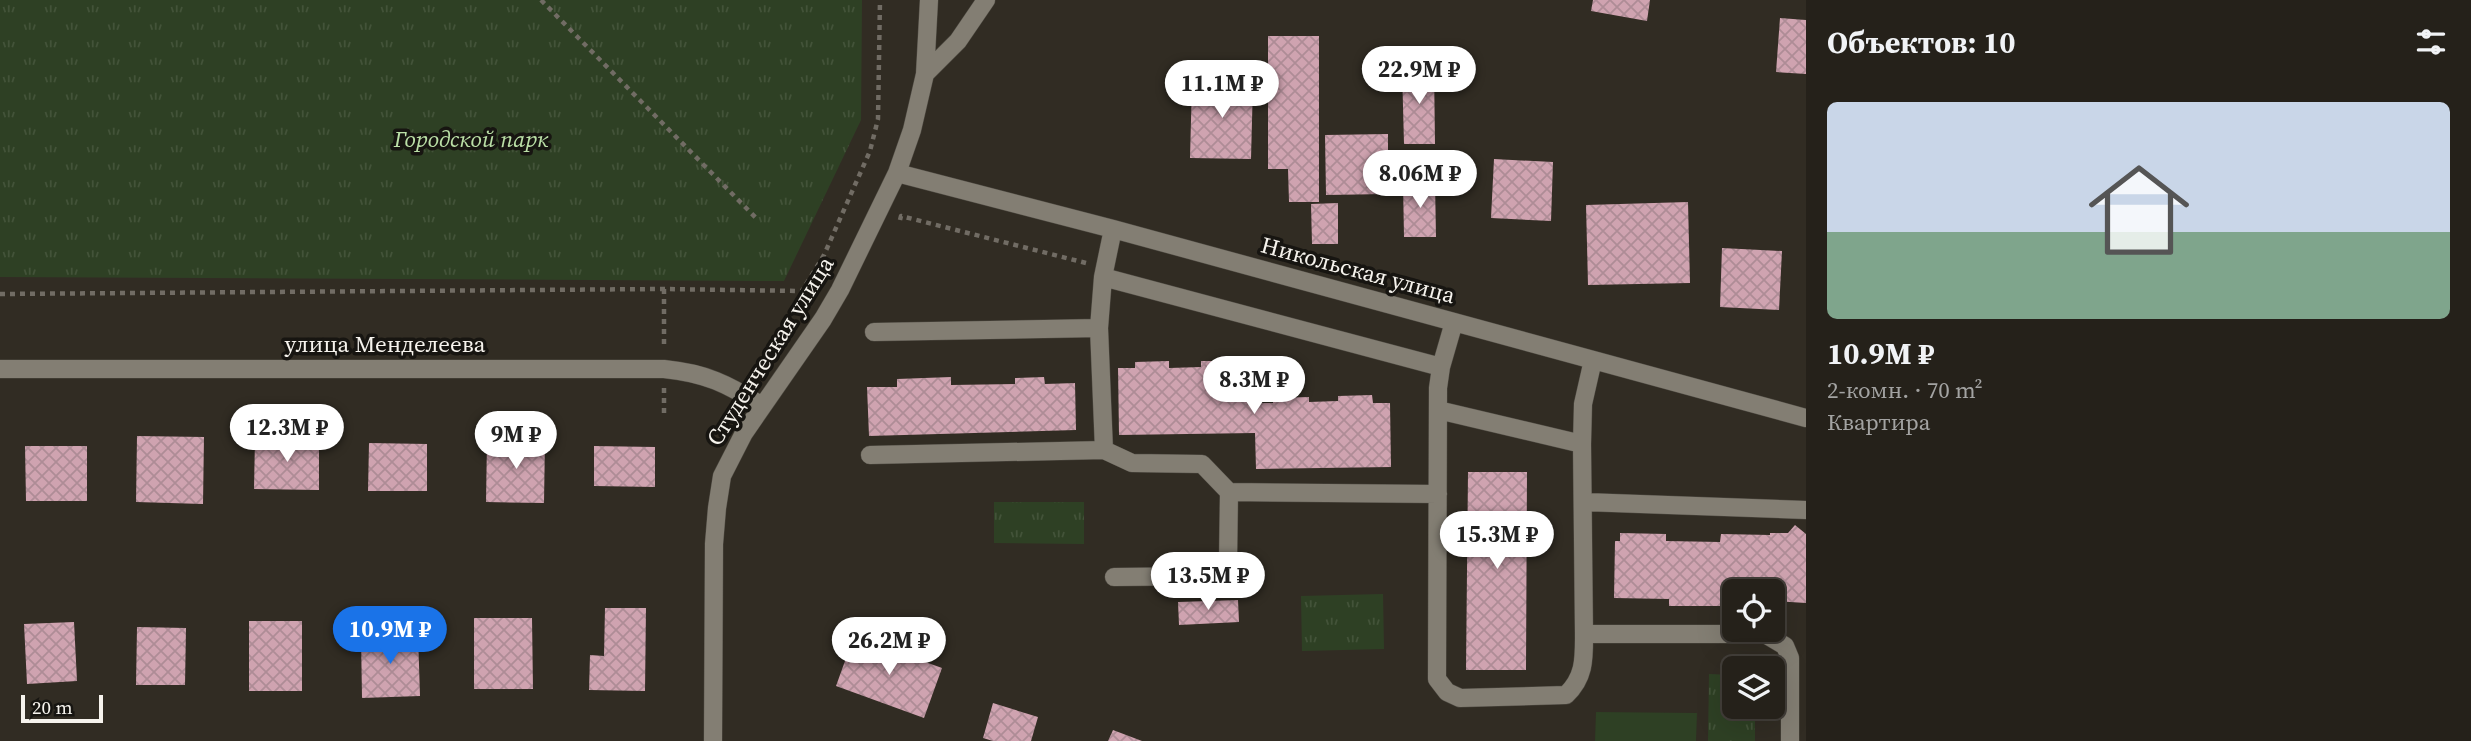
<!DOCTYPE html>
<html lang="ru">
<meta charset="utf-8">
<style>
body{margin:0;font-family:"Source Serif 4",serif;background:#312e27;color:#f1f3f6;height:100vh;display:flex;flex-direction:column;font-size:26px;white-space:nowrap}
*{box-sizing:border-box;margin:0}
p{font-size:23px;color:#a3a3a2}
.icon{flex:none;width:38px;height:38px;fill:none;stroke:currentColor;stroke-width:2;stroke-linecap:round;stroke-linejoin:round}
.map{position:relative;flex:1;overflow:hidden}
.details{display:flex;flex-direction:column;background:#25211a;width:665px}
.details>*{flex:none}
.controls{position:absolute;left:1722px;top:579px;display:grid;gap:14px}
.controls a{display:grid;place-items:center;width:63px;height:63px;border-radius:10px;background:#25211a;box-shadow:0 7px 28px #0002,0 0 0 2px #423e39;font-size:35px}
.scale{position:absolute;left:21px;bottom:18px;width:82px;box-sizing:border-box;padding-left:7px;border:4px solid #f6f3ed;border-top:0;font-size:19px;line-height:24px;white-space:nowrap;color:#f6f3ed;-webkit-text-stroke:5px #171511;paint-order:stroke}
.price{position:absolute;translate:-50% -60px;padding:0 16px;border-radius:24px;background:#fff;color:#222;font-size:23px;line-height:46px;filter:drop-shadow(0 2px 4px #0008)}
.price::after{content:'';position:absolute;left:50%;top:42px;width:21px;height:16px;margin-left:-10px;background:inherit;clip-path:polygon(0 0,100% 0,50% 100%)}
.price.selected{background:#1a73e8;color:#fff}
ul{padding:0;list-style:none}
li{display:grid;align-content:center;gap:14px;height:371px;padding:0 21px}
li span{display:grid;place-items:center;height:217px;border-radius:10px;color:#555}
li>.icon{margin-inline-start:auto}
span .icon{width:126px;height:126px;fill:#fffc;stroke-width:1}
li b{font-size:30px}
h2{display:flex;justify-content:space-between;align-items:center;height:84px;padding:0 21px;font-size:30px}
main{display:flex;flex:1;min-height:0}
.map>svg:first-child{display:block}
.park{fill:url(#park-tufts)}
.pitch{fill:#2e4024}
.building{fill:url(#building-cross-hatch)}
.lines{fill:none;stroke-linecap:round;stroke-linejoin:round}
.minor-casing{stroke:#4e4a42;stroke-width:19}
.path{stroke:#716c64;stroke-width:4.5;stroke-dasharray:5 5;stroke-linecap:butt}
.minor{stroke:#837e73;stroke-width:18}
.labels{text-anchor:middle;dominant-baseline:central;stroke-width:7;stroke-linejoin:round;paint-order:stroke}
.park-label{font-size:23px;font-style:italic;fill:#bbe0a7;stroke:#171511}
.street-label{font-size:23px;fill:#f6f3ed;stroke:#171511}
</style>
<main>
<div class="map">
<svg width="1806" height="741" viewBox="0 0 1806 741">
<defs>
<pattern id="park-tufts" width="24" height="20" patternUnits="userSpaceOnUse" patternTransform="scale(1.75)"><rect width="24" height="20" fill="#2e4024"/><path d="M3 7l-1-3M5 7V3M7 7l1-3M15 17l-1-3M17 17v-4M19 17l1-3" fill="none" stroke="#435339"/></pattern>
<pattern id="building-cross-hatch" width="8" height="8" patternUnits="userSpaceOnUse" patternTransform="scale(1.75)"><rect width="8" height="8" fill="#cfa3b0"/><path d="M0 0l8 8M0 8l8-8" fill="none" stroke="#ae8c96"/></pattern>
</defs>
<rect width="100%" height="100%" fill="#312c23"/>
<path class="park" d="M0,0h862l-1,120 -77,161 -784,-4z
M994,502h90v42l-90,-1z
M1383,594l1,55 -82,2 -1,-55z
M1709,674l25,1v32h21v34h-47z"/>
<path class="pitch" d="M1596,712l101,1 -1,28h-101z"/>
<path class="building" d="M1593,0h57l-3,21 -56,-10z
M1780,18l26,2v54l-30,-2z
M1268,36h51v166h-30l-1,-33h-20z
M1434,68l1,76h-31l-2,-75z
M1192,82l61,1 -2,76 -61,-1z
M1388,134v60l-62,1 -1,-60z
M1494,159l59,3 -2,59 -60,-3z
M1435,182l1,55h-32l-1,-54z
M1688,202l2,81 -102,2 -2,-80z
M1338,203v41h-26l-1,-40z
M1722,248l60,3 -3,59 -59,-3z
M1169,361v7l32,-1v-6h36l1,6h16v36h19v-5l36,-1v5l29,-1v-5l34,-1 1,8h17l1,64 -135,2 -1,-36 -136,2 -1,-67h17v-6z
M951,377v8l64,-1v-6l29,-1 1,7 30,-1 1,47 -207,6 -2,-49h30v-8z
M137,436l67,1 -1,67 -67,-2z
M255,438h64v52l-65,-1z
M487,440h58l-1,63 -58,-1z
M369,443l58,1v47h-59z
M25,446h62v55h-61z
M594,446l61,1v40l-61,-1z
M1468,472h59l-1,198h-60z
M1795,525l11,9v69l-33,-2v-9h-39v9h-12v5h-53v-7l-55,-1 1,-57h5v-8l46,1v7l54,1 1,-8 49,1v-2h18z
M1238,600l1,22 -60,3 -1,-23z
M605,608h41l-1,83 -56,-1 1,-35 14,1z
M474,618h58l1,71h-59z
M249,621h53v70h-53z
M74,622l3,59 -50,3 -3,-60z
M137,627l49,1 -1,57h-49z
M418,634l2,62 -58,2 -1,-62z
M854,636l88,32 -18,50 -88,-32z
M993,703l45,14 -7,24h-38l-10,-3z
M1113,730l29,11h-34z"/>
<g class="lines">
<g class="minor-casing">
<path id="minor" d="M925,74l33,-33 28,-41
M897,173l216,56 693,189
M1113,229l-10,48 -4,51 5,122 28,13 70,1 27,28 209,2
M1103,277l338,90
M1454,322l-13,45 -3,21 -1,291 10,13 13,6 106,-3c19,-18 18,-37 18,-61
M874,332l225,-4
M1593,360l-10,44 -1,40 2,190h181l20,12 5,12v83
M0,369h664c41,4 64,15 98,37
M1438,410l144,34
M870,455l234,-5
M1584,502l222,8
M1114,577l102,-1 12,-12 1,-72
M713,741l1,-197 3,-36 5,-32 22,-43 79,-114 17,-29 57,-117 15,-43 13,-56 4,-74"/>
</g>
<path class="path" d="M541,0l217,220
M900,220l1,-4 185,47
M664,289v59
M0,294l664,-5 138,2 22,-36 46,-104 8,-32 2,-119
M664,388v30"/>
<use href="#minor" class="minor"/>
</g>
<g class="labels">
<g class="park-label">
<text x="471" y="139">Городской парк</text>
</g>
<g class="street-label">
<text transform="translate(1358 270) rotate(15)">Никольская улица</text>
<text x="385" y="344">улица Менделеева</text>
<text transform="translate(770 351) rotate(-58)">Студенческая улица</text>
</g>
</g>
</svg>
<div class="controls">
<a><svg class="icon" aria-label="locate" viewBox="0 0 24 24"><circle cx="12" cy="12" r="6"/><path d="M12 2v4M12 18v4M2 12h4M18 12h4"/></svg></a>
<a><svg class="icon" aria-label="layers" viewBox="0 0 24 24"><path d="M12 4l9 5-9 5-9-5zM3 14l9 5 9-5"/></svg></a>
</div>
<div class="scale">20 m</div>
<b class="price" style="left:1419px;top:106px">22.9M ₽</b>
<b class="price" style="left:1222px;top:120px">11.1M ₽</b>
<b class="price" style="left:1420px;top:210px">8.06M ₽</b>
<b class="price" style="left:1254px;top:416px">8.3M ₽</b>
<b class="price" style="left:287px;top:464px">12.3M ₽</b>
<b class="price" style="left:516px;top:471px">9M ₽</b>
<b class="price" style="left:1497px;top:571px">15.3M ₽</b>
<b class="price" style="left:1208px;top:612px">13.5M ₽</b>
<b class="price selected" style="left:390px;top:666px">10.9M ₽</b>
<b class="price" style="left:889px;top:677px">26.2M ₽</b>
</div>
<section class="details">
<h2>Объектов: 10<svg class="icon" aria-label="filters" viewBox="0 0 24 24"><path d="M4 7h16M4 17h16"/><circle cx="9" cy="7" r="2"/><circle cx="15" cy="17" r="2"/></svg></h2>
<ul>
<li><span style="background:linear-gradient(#c9d6e8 60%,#7fa58c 0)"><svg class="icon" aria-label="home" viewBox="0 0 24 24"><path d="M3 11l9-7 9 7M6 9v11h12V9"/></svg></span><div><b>10.9M ₽</b><p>2-комн. · 70 m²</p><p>Квартира</p></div></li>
</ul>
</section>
</main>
